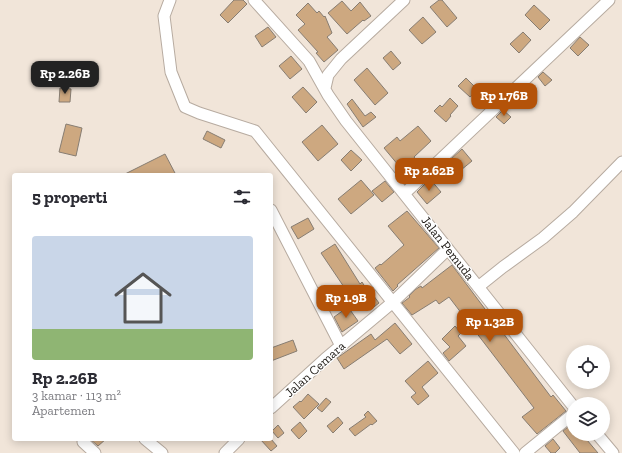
<!DOCTYPE html>
<html lang="id">
<meta charset="utf-8">
<style>
body{margin:0;font-family:"Zilla Slab",serif;background:#f7f7f7;color:#2b2b33;height:100vh;display:flex;flex-direction:column;font-size:15px;white-space:nowrap}
*{box-sizing:border-box;margin:0}
p{font-size:13px;color:#7c7c81}
.icon{flex:none;width:22px;height:22px;fill:none;stroke:currentColor;stroke-width:2;stroke-linecap:round;stroke-linejoin:round}
.map{position:relative;flex:1;overflow:hidden}
.panel{position:absolute;left:12px;top:173px;width:261px;height:268px;display:flex;flex-direction:column;background:#fff;border-radius:4px;box-shadow:0 2px 10px #0003}
.panel>*{flex:none}
.buttons{position:absolute;left:566px;top:345px;display:grid;gap:8px}
.buttons a{display:grid;place-items:center;width:44px;height:44px;border-radius:50%;background:#fff;box-shadow:0 2px 10px #0003;font-size:20px}
.price{position:absolute;translate:-50% -34px;padding:0 9px;border-radius:8px;background:#b45309;color:#fff;font-size:13px;line-height:26px;filter:drop-shadow(0 1px 2px #0008)}
.price::after{content:'';position:absolute;left:50%;top:24px;width:12px;height:9px;margin-left:-6px;background:inherit;clip-path:polygon(0 0,100% 0,50% 100%)}
.price.active{background:#222;color:#fff}
ul{padding:0;list-style:none}
li{display:grid;align-content:center;gap:8px;height:212px;padding:0 20px}
li span{display:grid;place-items:center;height:124px;border-radius:4px;color:#555}
li>.icon{margin-inline-start:auto}
span .icon{width:72px;height:72px;fill:#fffc;stroke-width:1}
li b{font-size:17px}
h2{display:flex;justify-content:space-between;align-items:center;height:48px;padding:0 20px;font-size:17px}
.map>svg:first-child{display:block}
.building{fill:#cda880;stroke:#877d72}
.lines{fill:none;stroke-linecap:round;stroke-linejoin:round}
.minor-casing{stroke:#b7aba0;stroke-width:13}
.minor{stroke:#fff;stroke-width:11}
.labels{text-anchor:middle;dominant-baseline:central;stroke-width:3;stroke-linejoin:round;paint-order:stroke}
.street-label{font-size:13px;fill:#1b1712;stroke:#fff}
</style>
<div class="map">
<svg width="622" height="453" viewBox="0 0 622 453">
<rect width="100%" height="100%" fill="#f1e5d9"/>
<path class="building" d="M234,0h9l4,4 -19,19 -8,-8z
M439,0h3l15,18 -10,9 -17,-20z
M342,1l9,10 9,-9 11,14 -7,5 -1,-1 -16,14 -19,-21z
M308,3l9,10 2,-2 5,6 1,-1 7,17 -5,4 11,13 -14,12 -8,-9 2,-1 -20,-22 7,-6 -9,-9z
M534,5l16,15 -10,10 -15,-15z
M423,17l13,15 -14,12 -13,-14z
M268,27l8,10 -14,10 -7,-11z
M523,32l8,8 -12,13 -9,-9z
M580,37l9,8 -11,11 -8,-8z
M391,51l10,12 -8,7 -10,-12z
M291,56l11,13 -12,10 -11,-13z
M367,68l21,25 -13,12 -21,-25z
M543,72l9,8 -7,6 -7,-9z
M466,78l12,12 -8,7 -12,-11z
M303,87l14,15 -11,11 -14,-16z
M60,88l11,1 -1,13h-11z
M450,98l8,8 -8,9 1,1 -5,6 -12,-11 6,-6 2,2z
M352,99l13,17 6,-4 5,5 -13,10 -16,-23z
M503,110l8,7 -7,7 -8,-7z
M66,124l16,4 -6,28 -17,-4z
M322,125l16,19 -20,17 -16,-19z
M418,126l13,15 -17,16 8,10 -13,11 -25,-30 13,-11 3,4z
M207,131l18,9 -4,8 -18,-9z
M462,149l10,12 -11,9 -9,-12z
M351,150l11,10 -11,11 -10,-11z
M165,154l11,21h-53z
M430,179l11,13 -14,12 -10,-12z
M361,180l13,15 -23,19 -13,-15z
M385,181l9,11 -12,10 -10,-11z
M407,211l32,37 -42,37 1,1 -5,5 -18,-23 5,-4 1,1 23,-20 -16,-19z
M308,218l6,11 -16,10 -7,-12z
M335,244l25,40 2,-2 7,11 1,-2 9,12 -9,7 -11,-13 -3,2 -8,-11 -2,2 -25,-37z
M452,265l99,132 2,-2 13,16 -29,23 -15,-17 12,-9 -85,-111 -10,7 -3,-4 -24,15 -10,-12 8,-6 -1,-1 7,-7 5,-3 1,2z
M348,307l10,14 -16,11 -8,-15z
M395,323l17,21 -12,10 -13,-15 -43,30 -7,-11 34,-24 4,6z
M455,326l6,7 -3,3 8,10 -17,15 -6,-8 7,-6 -8,-8z
M293,340l4,11 -26,10v-13z
M428,361l10,12 -16,14 7,9 -11,9 -7,-8 5,-4 -11,-12z
M308,394l11,10 -15,15 -11,-12 7,-6 1,1z
M326,398l5,4 -9,10 -5,-4z
M368,411l9,10 -5,4 -1,-1 -16,12 -6,-7 17,-12 -2,-2z
M338,417l5,6 -10,10 -6,-7z
M300,422l7,9 -8,8 -8,-9z
M573,423v11h17l1,3 -4,3 11,13h-18l-17,-22z
M278,425l6,8 -6,5 -6,-7z
M90,439h16l-8,7z
M260,439h11l6,7 -6,5z
M553,439l7,9 -5,5h-4l-6,-7z"/>
<g class="lines">
<g class="minor-casing">
<path id="minor" d="M170,0l-6,16 7,56 14,35 14,6 56,18 259,322
M254,0l55,61 19,34 18,26 227,285
M325,88l3,-13 13,-16 63,-59
M405,193l204,-193
M271,210l70,136
M478,287l25,-20 40,-29 30,-26 49,-50
M271,408l54,-49 68,-57 55,-53
M597,434l16,19
M145,439l17,14
M83,442l12,11
M225,453l14,-14
M525,453l48,-39"/>
</g>
<use href="#minor" class="minor"/>
</g>
<g class="labels">
<g class="street-label">
<text transform="translate(448 248) rotate(52)">Jalan Pemuda</text>
<text transform="translate(315 369) rotate(-42)">Jalan Cemara</text>
</g>
</g>
</svg>
<div class="buttons">
<a><svg class="icon" aria-label="locate" viewBox="0 0 24 24"><circle cx="12" cy="12" r="6"/><path d="M12 2v4M12 18v4M2 12h4M18 12h4"/></svg></a>
<a><svg class="icon" aria-label="layers" viewBox="0 0 24 24"><path d="M12 4l9 5-9 5-9-5zM3 14l9 5 9-5"/></svg></a>
</div>
<b class="price active" style="left:65px;top:95px">Rp 2.26B</b>
<b class="price" style="left:504px;top:117px">Rp 1.76B</b>
<b class="price" style="left:429px;top:192px">Rp 2.62B</b>
<b class="price" style="left:346px;top:319px">Rp 1.9B</b>
<b class="price" style="left:490px;top:343px">Rp 1.32B</b>
<section class="panel">
<h2>5 properti<svg class="icon" aria-label="filters" viewBox="0 0 24 24"><path d="M4 7h16M4 17h16"/><circle cx="9" cy="7" r="2"/><circle cx="15" cy="17" r="2"/></svg></h2>
<ul>
<li><span style="background:linear-gradient(#c9d6e8 75%,#8fb573 0)"><svg class="icon" aria-label="home" viewBox="0 0 24 24"><path d="M3 11l9-7 9 7M6 9v11h12V9"/></svg></span><div><b>Rp 2.26B</b><p>3 kamar · 113 m²</p><p>Apartemen</p></div></li>
</ul>
</section>
</div>
